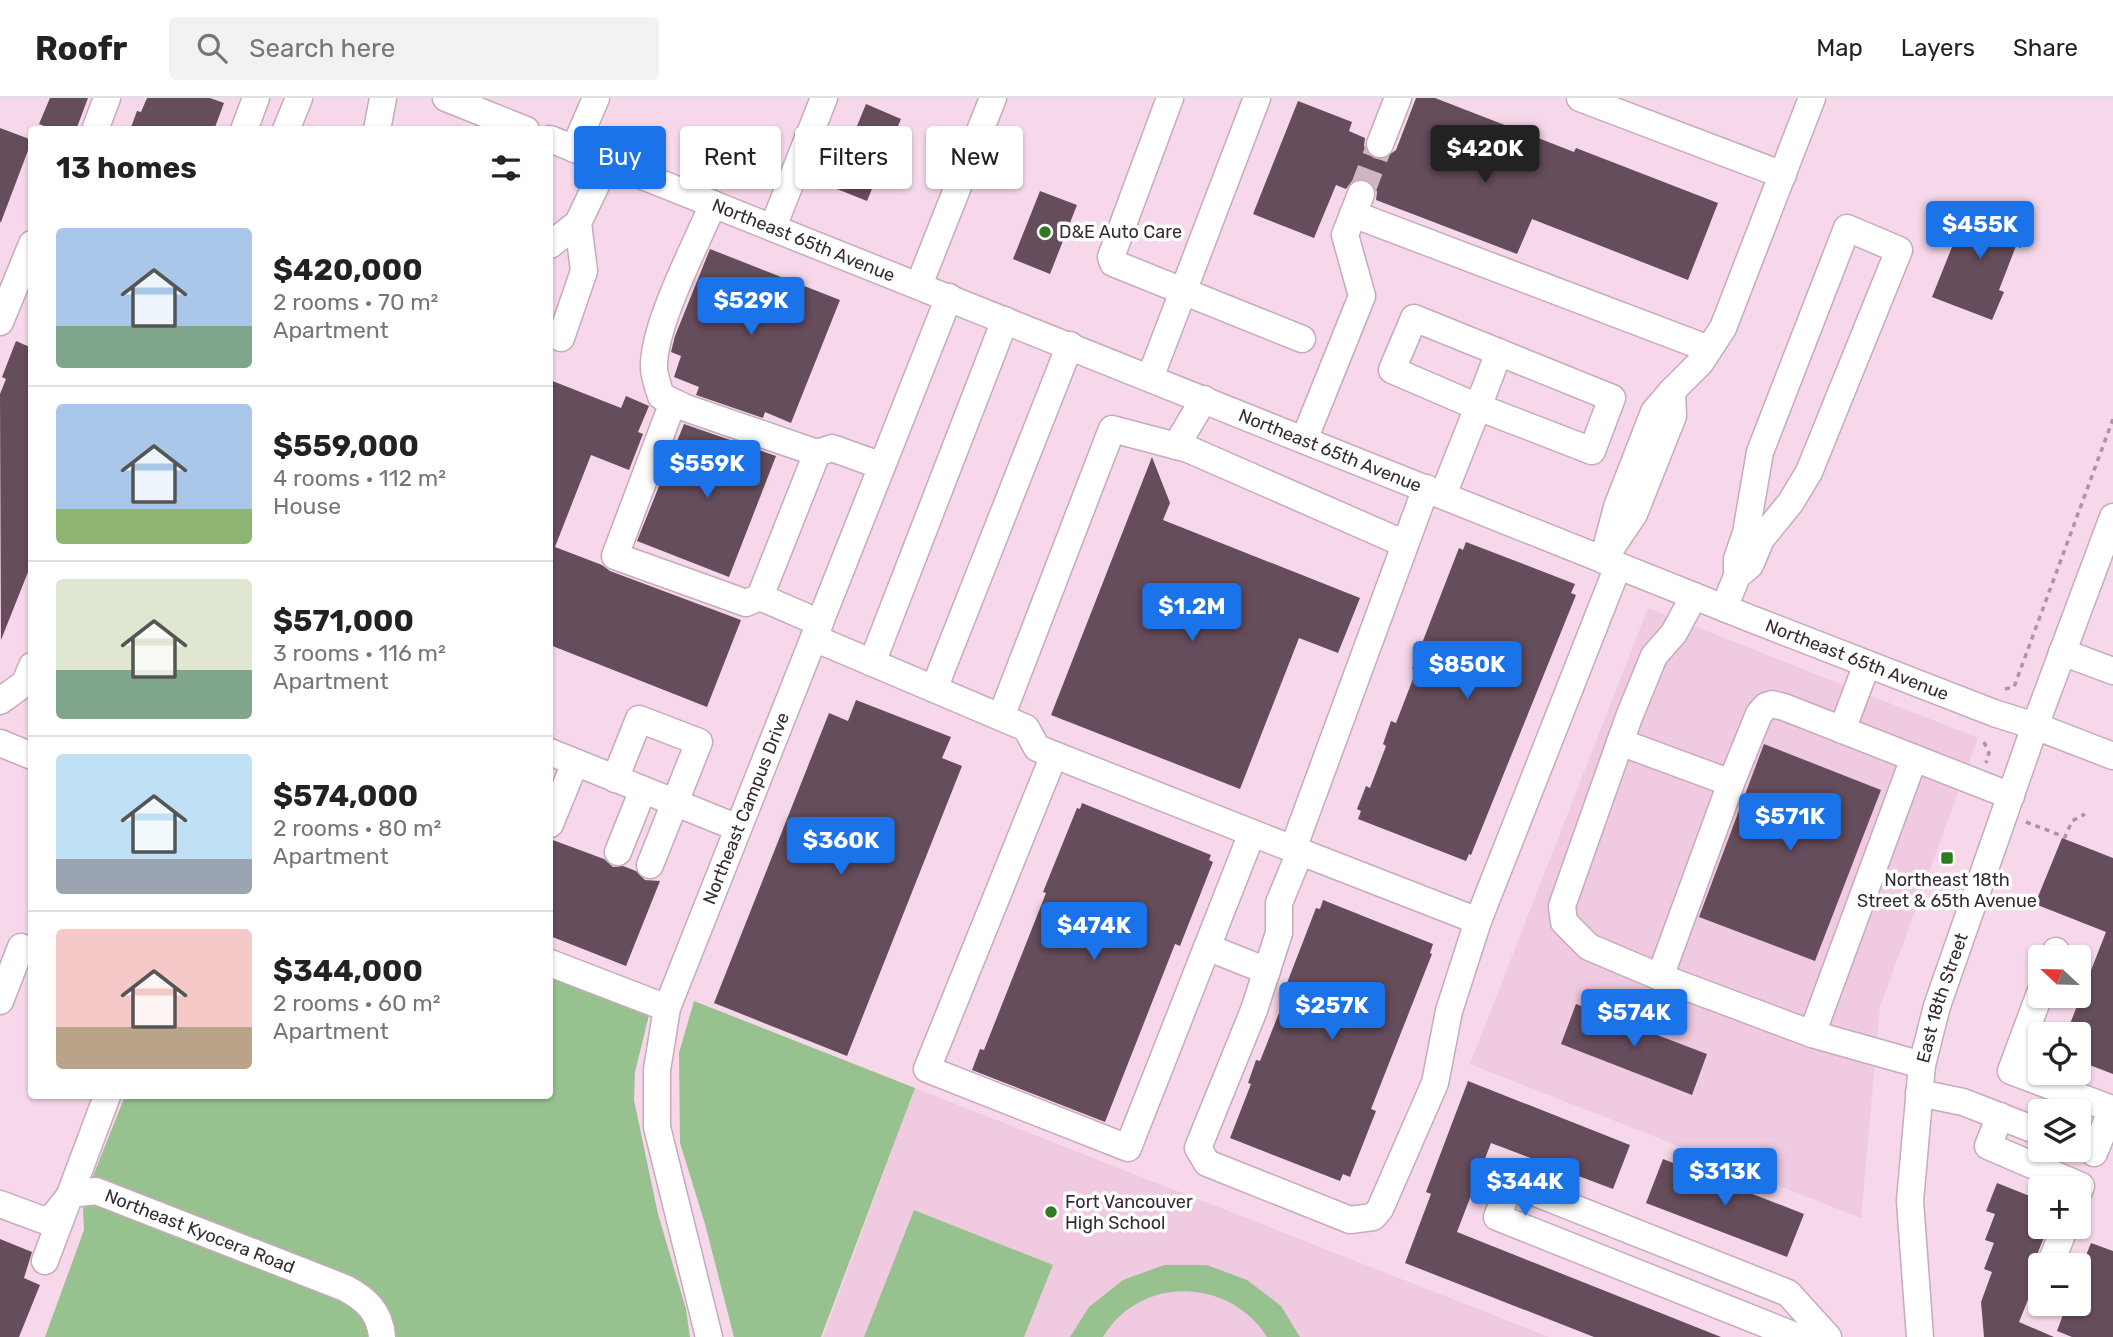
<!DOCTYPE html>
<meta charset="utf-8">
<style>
body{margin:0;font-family:Rubik,sans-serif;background:#f2f2f2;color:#222;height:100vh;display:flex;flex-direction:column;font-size:26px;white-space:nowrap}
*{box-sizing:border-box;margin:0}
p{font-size:23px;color:#767676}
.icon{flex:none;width:38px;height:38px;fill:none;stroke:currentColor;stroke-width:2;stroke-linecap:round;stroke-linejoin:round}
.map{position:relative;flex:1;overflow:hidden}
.panel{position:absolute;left:28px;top:28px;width:525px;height:973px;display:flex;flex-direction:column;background:#fff;border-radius:7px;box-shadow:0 2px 5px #0004}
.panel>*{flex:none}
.banner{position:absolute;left:574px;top:28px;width:665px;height:63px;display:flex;gap:14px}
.needle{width:46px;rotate:292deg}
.tools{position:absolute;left:2028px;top:847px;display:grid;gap:14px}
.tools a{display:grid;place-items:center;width:63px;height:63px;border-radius:7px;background:#fff;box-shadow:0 2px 5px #0004;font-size:35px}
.price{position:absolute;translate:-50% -60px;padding:0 16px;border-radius:7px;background:#1a73e8;color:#fff;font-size:23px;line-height:46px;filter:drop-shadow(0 2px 4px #0008)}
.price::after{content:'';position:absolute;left:50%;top:42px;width:21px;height:16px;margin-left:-10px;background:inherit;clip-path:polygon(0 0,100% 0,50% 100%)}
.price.current{background:#222;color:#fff}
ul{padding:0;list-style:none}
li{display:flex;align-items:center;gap:21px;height:175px;padding:0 28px}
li+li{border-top:2px solid #e0e0e0}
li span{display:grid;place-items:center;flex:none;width:196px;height:140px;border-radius:7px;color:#555}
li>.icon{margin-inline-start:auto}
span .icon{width:84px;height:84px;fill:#fffc;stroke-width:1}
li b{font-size:30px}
h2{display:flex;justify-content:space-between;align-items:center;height:84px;padding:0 28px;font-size:30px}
.tag{padding:0 24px;border-radius:7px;background:#fff;box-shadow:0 2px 5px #0004;font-size:24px;line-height:63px}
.tag.current{background:#1a73e8;color:#fff}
header{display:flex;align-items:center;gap:42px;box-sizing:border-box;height:98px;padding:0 35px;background:#fff;border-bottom:2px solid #e0e0e0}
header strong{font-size:33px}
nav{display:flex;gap:38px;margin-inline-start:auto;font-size:24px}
.search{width:490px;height:63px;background:#f2f2f2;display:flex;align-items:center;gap:18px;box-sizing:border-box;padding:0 24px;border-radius:7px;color:#767676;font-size:26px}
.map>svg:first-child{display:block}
.built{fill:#efcae0}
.green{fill:#97c290}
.building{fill:#664d5c}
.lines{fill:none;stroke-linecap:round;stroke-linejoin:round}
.minor-tunnel{stroke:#d0b5c5;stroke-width:26;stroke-dasharray:26 13;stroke-linecap:butt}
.minor-casing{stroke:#c7aabb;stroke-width:29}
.path{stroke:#ac95a3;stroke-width:3.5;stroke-dasharray:5 5;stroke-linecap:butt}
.minor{stroke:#fff;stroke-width:26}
.poi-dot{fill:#307b22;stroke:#fff;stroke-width:2.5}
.labels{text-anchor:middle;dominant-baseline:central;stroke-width:7;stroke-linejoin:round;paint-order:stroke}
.poi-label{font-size:18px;fill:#362b32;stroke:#fff;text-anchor:start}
.street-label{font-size:18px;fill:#362b32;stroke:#fff}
</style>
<header>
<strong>Roofr</strong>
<div class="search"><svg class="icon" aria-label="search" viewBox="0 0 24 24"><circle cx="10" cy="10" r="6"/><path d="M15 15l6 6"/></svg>Search here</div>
<nav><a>Map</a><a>Layers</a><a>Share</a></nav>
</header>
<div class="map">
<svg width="2113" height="1239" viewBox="0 0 2113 1239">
<rect width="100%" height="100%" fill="#f6d8ea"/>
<path class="built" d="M1648,510l330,130 -98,269 -19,211 -391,-154z
M915,990l634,249h-726z"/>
<path class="green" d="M550,878l99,39 -14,57 -1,28 24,114 28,95 4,28h-301l-12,-38 -286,-118 34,-85h425z
M694,903l221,87 -94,249h-87l-29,-113 -25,-81 -1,-90z
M87,1101l260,99 21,19 9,20h-332l39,-107 -1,-21z
M914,1112l139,55 -29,72h-160z
M1164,1167h43l40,15 34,26 19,31h-33c-38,-60 -127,-62 -164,0h-33l19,-30 34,-27z"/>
<path class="building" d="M50,0h38l-12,32h-22l-15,-6z
M147,0h63l14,5 -10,27h-84l7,-19 4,1z
M1416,0h19l139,54 2,-4 142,55 -30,77 -156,-61 -15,35 -141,-54 1,-8 -3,-7 -8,-6 -7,-1 -7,3 -6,8 -10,-4 -22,53 -61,-24 45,-113 54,21 -3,9 16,7 -1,8 3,7 7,5 8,2 14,-10z
M866,6l35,15 -34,82 -35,-14z
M0,30l32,12 -31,82h-1z
M1040,93l37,14 -27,69 -37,-15z
M1970,104l60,24 -9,22 -5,-2 -17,44 5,2 -12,28 -60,-23z
M710,151l130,51 -49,123 -26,-11 -2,6 -67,-23 3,-8 -25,-10 7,-21 -10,-4 4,-16z
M16,243l16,7v214l-31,78 -1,-246 6,-15 -4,-2z
M550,282l71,28 5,-12 23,10 -11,26 5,2 -14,36 -38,-15 -36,92 47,18 8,6 131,49 -34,87 -157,-62z
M684,326l92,32 -47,121 -92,-36z
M1152,359l18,46 -7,17 197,78 -22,55 -39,-15 -59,151 -189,-74z
M1466,444l109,42 -4,9 5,2 -105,260 -2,-1 -3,7 -108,-42 3,-8 -4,-2 9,-23 4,2 16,-42 -3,-2 8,-23 5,2 20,-52 -4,-2 47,-121 4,2z
M856,602l95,37 -9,21 20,8 -115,290 -133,-53 115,-290 19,8z
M1764,646l117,46 -66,171 -116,-44z
M1082,705l129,52 -2,5 4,2 -33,84 -5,-2 -70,178 -133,-52 8,-21 4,1 62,-157 -3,-1 34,-84 3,1z
M2062,740l51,20v216l-34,-13v-27h-13l40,-102 -71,-28z
M550,741l54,20 9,8 10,-1 13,5 9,9 15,1 -34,85 -76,-30z
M1323,802l110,44 -3,9 2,1 -61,155 5,2 -26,66 -7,-3 -3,7 -110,-43 21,-54 -3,-1 8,-23 4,1 25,-63 -3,-2 34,-88 4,1z
M1576,906l131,50 -15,41 -131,-51z
M1468,983l162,64 -17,44 -122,-46 -34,89 264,105h-127l-189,-74 26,-69 -5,-2z
M1663,1061l141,55 -17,43 -141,-54z
M1997,1085l43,17v27h8l-13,33v8l3,7 -19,47 35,15h-70l-3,-35 11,-30 -8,-3 10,-26 -9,-3 10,-26 -9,-3z
M0,1141l32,13 -8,26 16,7 -21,52h-19z
M2091,1145l22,8v86h-41l-15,-6 10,-27h12v-31z"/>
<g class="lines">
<path class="minor-tunnel" d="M1361,96l19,-50"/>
<g class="minor-casing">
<g id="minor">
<path d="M446,0l80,32"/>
<path d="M1170,0l-59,159 2,6 189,76"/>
<path d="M1580,0l203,77"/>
<path d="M95,32l12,-32"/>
<path d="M244,32l12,-32"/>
<path d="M286,32l13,-32"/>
<path d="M377,32l6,-32"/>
<path id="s1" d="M550,41l1199,479 245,95 41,13 78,30"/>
<path d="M1380,46l18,-46"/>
<path d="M574,51l22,-51"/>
<path d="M713,106c-17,41 -61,123 -59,165 1,9 4,18 7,27l25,12 131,45"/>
<path d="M1353,116l356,135"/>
<path d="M773,129l51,-129"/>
<path d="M550,147l28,-22 29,-61"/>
<path d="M919,187l74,-187"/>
<path d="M0,224l32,-78"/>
<path d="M561,240l23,-67 -6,-48"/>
<path d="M1150,280l107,-280"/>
<path d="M1672,293l1,25 -39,98 -31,46 14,-53 37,-95z"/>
<path d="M1672,293l28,-28 23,-35 89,-230"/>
<path d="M673,304l-58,154 131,47 14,-6"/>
<path d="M1304,342l58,-144 -17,-61 16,-41"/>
<path d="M1176,348l28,-47"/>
<path d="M1443,397l35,-88 114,44 20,-53 -198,-80 -22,52 86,37 21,-55"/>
<path d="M1694,498l-20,37 -20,23 -25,61 -67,189 2,16 25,25 71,30 71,-194 28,-69 7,-8 6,-2 12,3 227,89"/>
<path d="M1724,510l13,-32v-17l9,-26 14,-81 87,-224 52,22 -90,222 -18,30 -30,37 -11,26 -13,11"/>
<path d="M820,525l-60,-26 57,-144 15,-5 50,18"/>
<path d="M814,540l212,90 11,20 256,101 133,-361"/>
<path d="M2062,554l51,19"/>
<path d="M872,565l133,-343"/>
<path d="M934,591l136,-344"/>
<path d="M0,603l25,-18 7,-17"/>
<path d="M1001,619l111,-288 76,20 217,95"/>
<path d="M1842,632l25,-66"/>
<path d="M1620,644l111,41"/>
<path d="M0,645l32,13"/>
<path d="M550,654l188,76"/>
<path d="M1054,657l-127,314 201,79 124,-315"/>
<path d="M615,681l24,-60 60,23 -49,123"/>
<path d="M550,726l25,-61"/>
<path d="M1293,751l185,72 140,-355"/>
<path d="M618,754l25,-62"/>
<path d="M1300,754l-21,51v30l-25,77 -56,138 9,15 143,57 23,-3 7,-8 55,-126 14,-72 29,-90"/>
<path d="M1207,849l60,24"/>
<path d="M2054,859l2,-6"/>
<path d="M550,865l117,45"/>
<path d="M1660,879l152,57 110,31"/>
<path d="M2040,895l-29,78 101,38 -18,44"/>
<path d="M0,903l21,-54"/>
<path d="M1812,936l102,-276"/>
<path d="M1919,995l44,9 77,30"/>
<path d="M2000,1018l-12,30 93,40 -2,5"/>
<path id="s2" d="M0,1106l43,16 10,-3 18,-23 25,-3 249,97c21,11 35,24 37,49"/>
<path d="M45,1163l62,-165"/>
<path d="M2050,1167l15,-38"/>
<path id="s3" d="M709,1239l-52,-210v-57l10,-62 282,-711"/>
<path d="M1798,1239l-301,-120 14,-34 277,110 40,44"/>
<path id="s4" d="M1920,1239l-10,-136 12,-136 15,-59 98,-280 78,-209"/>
</g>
</g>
<path class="path" d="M2005,591l9,-2 99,-268
M1984,644l5,11 -3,10
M2026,724l39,15 7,-16 13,-7"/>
<use href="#minor" class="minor"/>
</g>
<g class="poi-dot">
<circle cx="1045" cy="134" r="7"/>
<rect x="1940" y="753" width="14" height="14" rx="3.5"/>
<circle cx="1051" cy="1114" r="7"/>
</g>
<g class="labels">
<g class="poi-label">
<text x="1059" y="134">D&amp;E Auto Care</text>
<text x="1947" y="782" text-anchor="middle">Northeast 18th<tspan x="1947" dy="21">Street &amp; 65th Avenue</tspan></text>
<text x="1065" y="1104">Fort Vancouver<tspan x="1065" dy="21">High School</tspan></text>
</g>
<g class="street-label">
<text stroke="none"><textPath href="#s1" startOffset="273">Northeast 65th Avenue</textPath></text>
<text stroke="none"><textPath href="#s1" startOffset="840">Northeast 65th Avenue</textPath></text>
<text stroke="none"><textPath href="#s1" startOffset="1407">Northeast 65th Avenue</textPath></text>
<text stroke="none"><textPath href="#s3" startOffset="551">Northeast Campus Drive</textPath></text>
<text stroke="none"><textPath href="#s4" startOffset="343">East 18th Street</textPath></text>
<text stroke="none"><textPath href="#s2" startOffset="222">Northeast Kyocera Road</textPath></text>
</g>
</g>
</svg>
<div class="tools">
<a><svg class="needle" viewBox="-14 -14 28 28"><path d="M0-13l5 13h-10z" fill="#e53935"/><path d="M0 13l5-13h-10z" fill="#767676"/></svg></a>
<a><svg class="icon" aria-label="locate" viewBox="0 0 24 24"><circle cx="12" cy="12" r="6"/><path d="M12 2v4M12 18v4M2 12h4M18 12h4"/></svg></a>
<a><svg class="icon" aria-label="layers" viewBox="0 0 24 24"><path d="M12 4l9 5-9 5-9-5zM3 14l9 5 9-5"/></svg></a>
<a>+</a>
<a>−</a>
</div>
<b class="price current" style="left:1485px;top:87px">$420K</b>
<b class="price" style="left:1980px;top:163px">$455K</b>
<b class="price" style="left:751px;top:239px">$529K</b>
<b class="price" style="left:707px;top:402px">$559K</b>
<b class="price" style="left:1192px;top:545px">$1.2M</b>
<b class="price" style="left:1467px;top:603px">$850K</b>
<b class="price" style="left:1790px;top:755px">$571K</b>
<b class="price" style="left:841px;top:779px">$360K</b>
<b class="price" style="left:1094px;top:864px">$474K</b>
<b class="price" style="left:1332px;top:944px">$257K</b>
<b class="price" style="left:1634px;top:951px">$574K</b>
<b class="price" style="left:1725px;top:1110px">$313K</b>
<b class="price" style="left:1525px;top:1120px">$344K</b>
<div class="banner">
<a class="tag current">Buy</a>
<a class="tag">Rent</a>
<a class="tag">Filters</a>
<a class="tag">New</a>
</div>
<section class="panel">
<h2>13 homes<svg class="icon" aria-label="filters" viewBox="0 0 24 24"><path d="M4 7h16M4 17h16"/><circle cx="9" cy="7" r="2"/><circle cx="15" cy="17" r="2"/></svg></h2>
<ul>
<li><span style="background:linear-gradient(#a9c7e8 70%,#7fa58c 0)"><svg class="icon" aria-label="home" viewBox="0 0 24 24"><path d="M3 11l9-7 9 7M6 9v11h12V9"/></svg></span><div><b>$420,000</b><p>2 rooms · 70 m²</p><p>Apartment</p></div></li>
<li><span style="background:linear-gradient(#a9c7e8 75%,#8fb573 0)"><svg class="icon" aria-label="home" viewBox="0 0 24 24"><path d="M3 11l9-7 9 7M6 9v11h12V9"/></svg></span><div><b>$559,000</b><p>4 rooms · 112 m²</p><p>House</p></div></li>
<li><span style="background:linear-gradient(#dfe7d0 65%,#7fa58c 0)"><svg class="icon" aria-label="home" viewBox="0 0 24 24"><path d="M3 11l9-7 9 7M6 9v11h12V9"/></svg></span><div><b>$571,000</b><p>3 rooms · 116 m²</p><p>Apartment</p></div></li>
<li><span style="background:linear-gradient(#bfe0f5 75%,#9aa5b1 0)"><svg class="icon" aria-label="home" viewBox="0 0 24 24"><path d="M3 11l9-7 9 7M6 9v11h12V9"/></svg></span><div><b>$574,000</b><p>2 rooms · 80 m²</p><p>Apartment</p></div></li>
<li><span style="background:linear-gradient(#f6c9c9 70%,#b9a48a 0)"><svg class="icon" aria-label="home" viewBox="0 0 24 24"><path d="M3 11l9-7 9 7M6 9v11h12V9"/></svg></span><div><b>$344,000</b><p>2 rooms · 60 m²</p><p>Apartment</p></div></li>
</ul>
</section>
</div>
